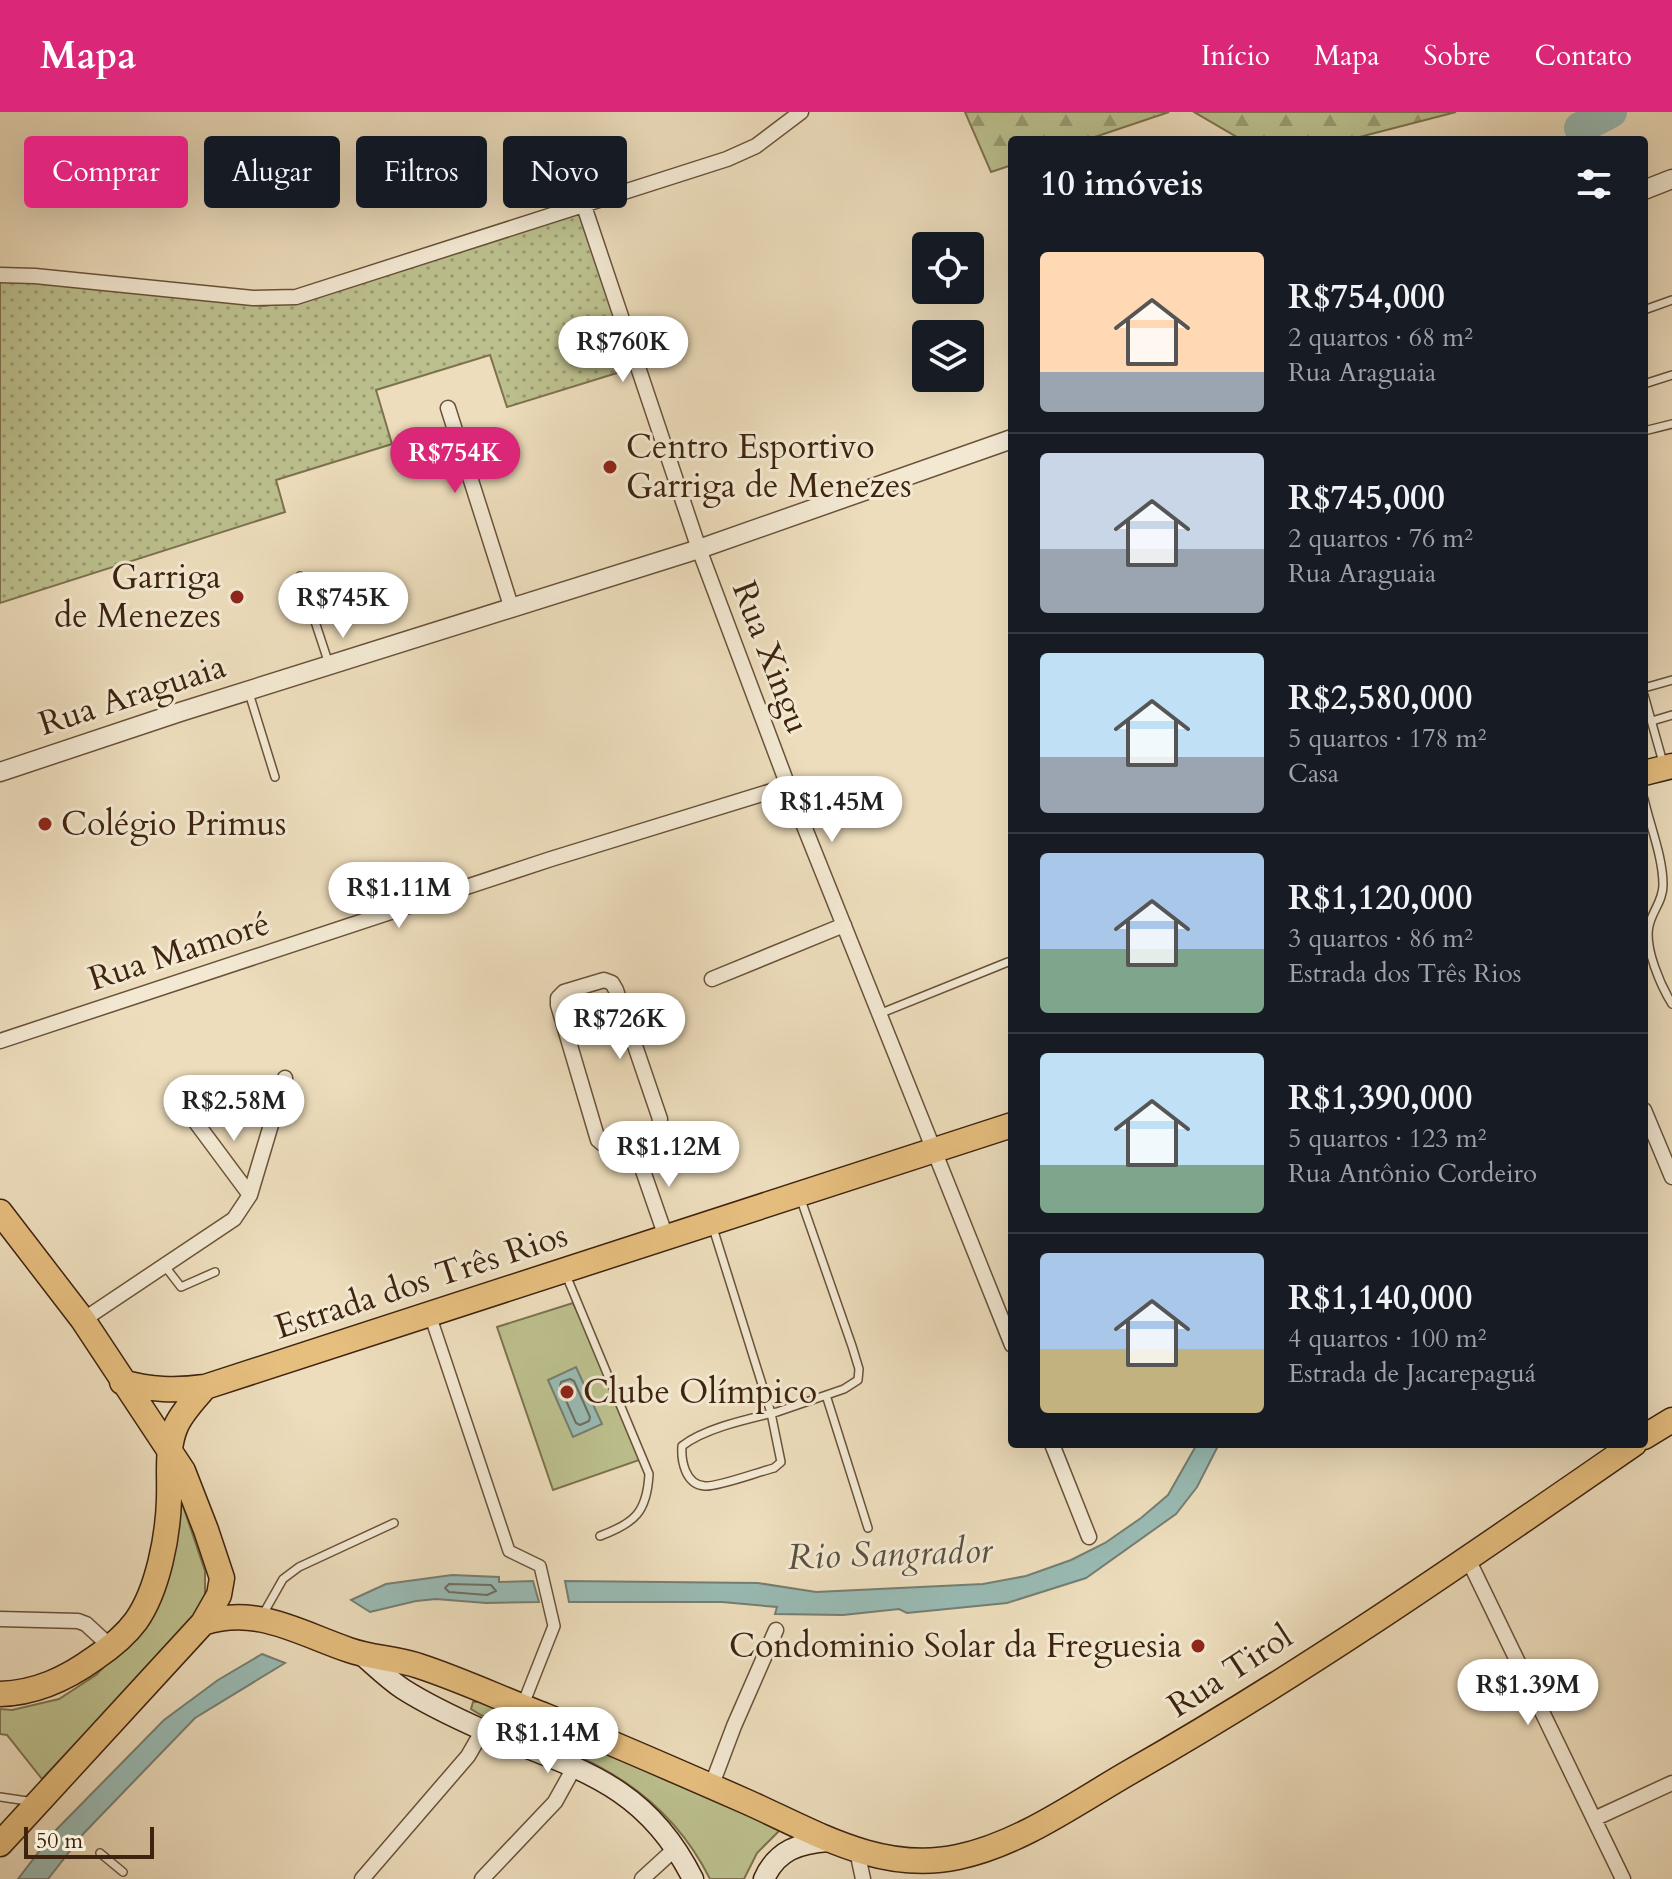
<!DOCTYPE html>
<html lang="pt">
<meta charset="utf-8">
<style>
body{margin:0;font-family:Cardo,serif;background:#242831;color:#f1f3f6;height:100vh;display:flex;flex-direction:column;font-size:30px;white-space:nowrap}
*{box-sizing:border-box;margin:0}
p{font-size:26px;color:#9ea1a6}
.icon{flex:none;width:44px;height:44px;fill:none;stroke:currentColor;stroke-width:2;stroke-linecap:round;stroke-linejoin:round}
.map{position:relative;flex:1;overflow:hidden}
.panel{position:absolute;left:1008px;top:24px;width:640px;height:1312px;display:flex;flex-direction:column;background:#171b24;border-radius:8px;box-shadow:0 8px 32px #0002}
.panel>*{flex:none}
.guide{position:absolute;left:24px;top:24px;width:760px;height:72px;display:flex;gap:16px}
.fabs{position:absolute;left:912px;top:120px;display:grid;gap:16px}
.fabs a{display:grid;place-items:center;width:72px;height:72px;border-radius:8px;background:#171b24;box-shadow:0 8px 32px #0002;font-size:40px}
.scale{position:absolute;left:24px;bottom:20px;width:130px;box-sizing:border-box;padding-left:8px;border:4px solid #3e230e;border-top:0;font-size:22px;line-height:28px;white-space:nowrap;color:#3e230e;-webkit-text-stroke:6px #f3e9d3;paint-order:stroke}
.price{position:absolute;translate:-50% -68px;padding:0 18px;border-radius:28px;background:#fff;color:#222;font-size:26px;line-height:52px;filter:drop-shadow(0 2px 4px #0008)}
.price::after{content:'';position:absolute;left:50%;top:48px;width:24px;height:18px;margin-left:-12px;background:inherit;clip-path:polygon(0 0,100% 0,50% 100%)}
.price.on{background:#db2777;color:#fff}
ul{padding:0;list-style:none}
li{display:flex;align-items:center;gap:24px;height:200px;padding:0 32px}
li+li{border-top:2px solid #363941}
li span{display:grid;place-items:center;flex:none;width:224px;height:160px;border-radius:8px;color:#555}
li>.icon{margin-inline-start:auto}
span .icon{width:96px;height:96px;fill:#fffc;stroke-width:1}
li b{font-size:34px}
h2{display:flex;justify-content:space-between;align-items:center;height:96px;padding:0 32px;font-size:34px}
.pill{padding:0 28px;border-radius:8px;background:#171b24;box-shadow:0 8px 32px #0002;font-size:28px;line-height:72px}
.pill.on{background:#db2777;color:#fff}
header{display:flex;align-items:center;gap:48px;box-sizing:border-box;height:112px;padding:0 40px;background:#db2777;color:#fff}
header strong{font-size:38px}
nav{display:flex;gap:44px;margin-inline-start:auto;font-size:28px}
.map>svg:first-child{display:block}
.grass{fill:url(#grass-dots);stroke:#7d724e;stroke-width:2}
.forest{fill:url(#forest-firs);stroke:#7d724e;stroke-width:2}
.park{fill:#bcc08e;stroke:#7d724e;stroke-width:2}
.water{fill:#99bbb4;stroke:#757e72;stroke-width:2}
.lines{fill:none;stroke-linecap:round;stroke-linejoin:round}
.shore{stroke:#6c6f61;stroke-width:2}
.river{stroke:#99bbb4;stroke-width:32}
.service-casing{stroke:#6a523a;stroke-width:10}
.pedestrian-casing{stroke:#6a523a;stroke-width:14}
.minor-casing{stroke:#6a523a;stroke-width:17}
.tertiary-casing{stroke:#6a523a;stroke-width:21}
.secondary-casing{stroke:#3e230e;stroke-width:23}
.primary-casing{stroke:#3e230e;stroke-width:27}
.service{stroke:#f3e9d3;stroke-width:7}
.pedestrian{stroke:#f3e9d3;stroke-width:11}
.minor{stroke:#f3e9d3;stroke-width:14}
.tertiary{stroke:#f3e9d3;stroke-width:18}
.secondary{stroke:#f3e9d3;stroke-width:20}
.primary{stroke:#e6be7e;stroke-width:24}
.poi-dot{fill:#8f2418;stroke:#f3e9d3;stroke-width:3}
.labels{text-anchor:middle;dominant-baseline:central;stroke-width:6;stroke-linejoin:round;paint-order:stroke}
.poi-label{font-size:34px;fill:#3e230e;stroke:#f3e9d3;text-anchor:start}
.street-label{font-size:34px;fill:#3e230e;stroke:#f3e9d3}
.water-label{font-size:36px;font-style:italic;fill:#595140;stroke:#f3e9d3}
</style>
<header>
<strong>Mapa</strong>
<nav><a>Início</a><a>Mapa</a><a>Sobre</a><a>Contato</a></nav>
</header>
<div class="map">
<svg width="1672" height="1767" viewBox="0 0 1672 1767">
<defs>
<pattern id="grass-dots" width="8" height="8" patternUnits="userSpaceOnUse" patternTransform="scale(2)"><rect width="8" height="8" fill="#bcc08e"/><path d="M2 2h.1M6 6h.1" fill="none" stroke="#9a9c72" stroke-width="1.8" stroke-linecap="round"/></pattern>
<pattern id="forest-firs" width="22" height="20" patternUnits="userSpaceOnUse" patternTransform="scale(2)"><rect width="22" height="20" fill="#bcc08e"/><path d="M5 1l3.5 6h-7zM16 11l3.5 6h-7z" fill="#9a9c72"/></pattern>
</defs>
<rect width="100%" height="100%" fill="#edddbc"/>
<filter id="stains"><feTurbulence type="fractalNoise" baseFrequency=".0025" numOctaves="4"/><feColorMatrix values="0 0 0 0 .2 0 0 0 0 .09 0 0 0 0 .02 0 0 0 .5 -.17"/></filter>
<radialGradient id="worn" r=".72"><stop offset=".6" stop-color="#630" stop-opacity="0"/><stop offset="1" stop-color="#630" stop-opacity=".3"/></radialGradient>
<path class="grass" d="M580,96l53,160 -126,39 -17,-52 -114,35 16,54 -116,36 9,32 -285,91v-322h34l230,25 35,-6z"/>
<path class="forest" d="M965,0h204l-83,28h-74v25l-21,7z
M1194,0h262l-108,28h-106z"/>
<path class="park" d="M573,1191l72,155 -92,32 -56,-163z
M178,1379l27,80v24l-10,21 -153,163 -35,-44 -7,-1v-25l12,1 47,-11 37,-24 45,-46z
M473,1590h9l285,116 14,11 -24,24 -13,26h-34c-50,-100 -133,-124 -229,-164l-10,-6z"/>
<path class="water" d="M576,1255l26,57 -29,13 -25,-57z
M1197,1332h22l-22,43 -21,27 -90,64 -79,25 -100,10 -8,-4 -56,6 -68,-1 2,-7 -55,-5h-153l-4,-21 193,2 58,9 167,-8 43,-8 45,-16 34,-17 36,-25 27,-23z
M452,1463l47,2v5l34,-1 6,21 -53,1 -50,-4 -20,2 -46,11 -19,-12 35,-16z
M262,1542l23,9 -90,55 -111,115 -36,46h-30l36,-47 110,-112 54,-40z"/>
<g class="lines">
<path class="shore" d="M570,1267l4,2 16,36 -1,4 -9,4 -4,-2 -16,-36 1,-5z
M449,1472l42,1 5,6 -9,4 -38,-3 -4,-4z"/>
<path class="river" d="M1580,16l31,-16"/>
<g class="service-casing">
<path id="service" d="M1644,198l28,-10
M1644,272l28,-9
M1644,319l28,-7
M300,464l29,88
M1644,576l28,-8
M249,581l26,84
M1644,583l20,71
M1652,609l20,-6
M1644,687c6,27 19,58 19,86 0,16 -11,26 -14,41 -5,22 12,60 23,78
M879,902l129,-52
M713,1116l58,185 10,49 -7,6c-16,4 -56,19 -69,18 -20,-1 -24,-26 -23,-40 23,-18 66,-27 95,-34l67,-23 14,-9 1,-11 -7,-23 -52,-149
M164,1153l17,22 34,-15
M566,1163l83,199c-2,38 -14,49 -49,62
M826,1283l42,133
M262,1504l21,-37 16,-12 95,-44
M0,1685l34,5
M100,1741l23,19"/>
</g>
<g class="pedestrian-casing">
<path id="pedestrian" d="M430,1203l79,236 31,15 14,60 -32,81"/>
</g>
<g class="minor-casing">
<path id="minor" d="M584,94l115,343 89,237 224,559
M0,163l35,1 218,22 43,-1 431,-138 29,-13 45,-34
M448,296l63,198
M712,867l132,-54
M604,868l8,3 4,7 44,129 -2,11c-16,11 -45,26 -60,10l-40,-135v-7l6,-6z
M0,929l551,-182 237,-73
M1644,998l28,67
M189,1001l61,82
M633,1030l33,95
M83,1208l151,-101 16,-24 35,-117
M1052,1332l37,93
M1468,1447l155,320
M0,1507l78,2 8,3 25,23
M711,1675l23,-61 42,-96
M1594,1707l78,-36
M857,1739l6,28
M362,1767l106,-123 15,-26
M482,1767l73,-77 20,-36
M642,1767l35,-32"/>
</g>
<g class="tertiary-casing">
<path id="tertiary" d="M1644,78l28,-11
M0,660l180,-60 519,-163 313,-110"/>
</g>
<g class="secondary-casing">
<path id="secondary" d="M361,1542c14,12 27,25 42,35 25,16 55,30 82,42 92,38 160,52 208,148
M764,1767c13,-29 35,-36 65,-38"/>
</g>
<g class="primary-casing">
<path id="primary" d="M1644,661l28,-7
M0,1100l83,108 100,151 23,59 16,48 -3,17 -16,28 -203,221
M122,1270c29,8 53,9 83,5l807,-262
M1644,1325l28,-17
M203,1511c53,-18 96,10 146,27 22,8 47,8 70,16 43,14 85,34 127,50 67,27 133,56 199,85 68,30 135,73 213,56 62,-13 118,-54 172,-85 174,-99 339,-214 504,-328
M0,1582c36,-1 66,-15 95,-36 15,-10 30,-22 41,-37 22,-31 32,-85 33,-122 1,-25 -3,-50 7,-73 6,-14 19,-27 29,-39"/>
</g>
<use href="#service" class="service"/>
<use href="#pedestrian" class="pedestrian"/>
<use href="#minor" class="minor"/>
<use href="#tertiary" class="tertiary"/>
<use href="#secondary" class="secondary"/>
<use href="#primary" class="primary"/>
</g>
<g class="poi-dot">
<circle cx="610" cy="355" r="8"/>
<circle cx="237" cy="485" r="8"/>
<circle cx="45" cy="712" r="8"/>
<circle cx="567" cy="1280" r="8"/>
<circle cx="1198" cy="1534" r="8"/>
</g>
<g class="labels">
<g class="poi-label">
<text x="626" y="335">Centro Esportivo<tspan x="626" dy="39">Garriga de Menezes</tspan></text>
<text x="221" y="465" text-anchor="end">Garriga<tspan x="221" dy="39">de Menezes</tspan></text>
<text x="61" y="712">Colégio Primus</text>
<text x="583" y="1280">Clube Olímpico</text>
<text x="1182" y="1534" text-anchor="end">Condominio Solar da Freguesia</text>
</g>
<g class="street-label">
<text transform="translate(771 545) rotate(69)">Rua Xingu</text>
<text transform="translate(132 583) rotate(-18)">Rua Araguaia</text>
<text transform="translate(179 839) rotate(-18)">Rua Mamoré</text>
<text transform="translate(421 1169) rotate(-18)">Estrada dos Três Rios</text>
<text transform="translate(1230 1559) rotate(-33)">Rua Tirol</text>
</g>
<g class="water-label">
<text transform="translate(890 1442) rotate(-2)">Rio Sangrador</text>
</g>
</g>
<rect width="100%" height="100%" filter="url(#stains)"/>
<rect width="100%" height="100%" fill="url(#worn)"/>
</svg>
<div class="fabs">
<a><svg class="icon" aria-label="locate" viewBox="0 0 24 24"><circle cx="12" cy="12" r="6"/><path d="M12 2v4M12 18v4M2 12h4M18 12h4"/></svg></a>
<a><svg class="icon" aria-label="layers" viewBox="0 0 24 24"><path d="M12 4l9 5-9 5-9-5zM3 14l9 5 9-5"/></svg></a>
</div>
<div class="scale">50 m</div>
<b class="price" style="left:623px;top:272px">R$760K</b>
<b class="price on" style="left:455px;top:383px">R$754K</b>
<b class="price" style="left:343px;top:528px">R$745K</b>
<b class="price" style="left:832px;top:732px">R$1.45M</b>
<b class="price" style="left:399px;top:818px">R$1.11M</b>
<b class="price" style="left:620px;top:949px">R$726K</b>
<b class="price" style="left:234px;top:1031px">R$2.58M</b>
<b class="price" style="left:669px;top:1077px">R$1.12M</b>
<b class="price" style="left:1528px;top:1615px">R$1.39M</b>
<b class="price" style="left:548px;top:1663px">R$1.14M</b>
<div class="guide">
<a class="pill on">Comprar</a>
<a class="pill">Alugar</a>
<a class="pill">Filtros</a>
<a class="pill">Novo</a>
</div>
<section class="panel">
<h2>10 imóveis<svg class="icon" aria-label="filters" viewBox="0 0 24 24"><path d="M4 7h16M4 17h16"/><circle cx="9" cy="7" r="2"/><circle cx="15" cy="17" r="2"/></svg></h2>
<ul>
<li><span style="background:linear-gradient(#ffd9b3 75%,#9aa5b1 0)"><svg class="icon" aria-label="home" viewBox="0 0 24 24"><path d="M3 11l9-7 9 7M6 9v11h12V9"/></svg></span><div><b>R$754,000</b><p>2 quartos · 68 m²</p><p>Rua Araguaia</p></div></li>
<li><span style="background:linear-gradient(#c9d6e8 60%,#9aa5b1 0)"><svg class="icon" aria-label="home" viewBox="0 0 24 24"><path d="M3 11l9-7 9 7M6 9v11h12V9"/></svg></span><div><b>R$745,000</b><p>2 quartos · 76 m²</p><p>Rua Araguaia</p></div></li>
<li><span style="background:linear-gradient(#bfe0f5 65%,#9aa5b1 0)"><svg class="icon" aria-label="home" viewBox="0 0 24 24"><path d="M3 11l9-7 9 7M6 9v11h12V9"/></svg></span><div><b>R$2,580,000</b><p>5 quartos · 178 m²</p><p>Casa</p></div></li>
<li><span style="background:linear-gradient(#a9c7e8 60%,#7fa58c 0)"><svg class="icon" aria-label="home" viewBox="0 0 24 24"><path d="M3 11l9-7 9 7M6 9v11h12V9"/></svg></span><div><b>R$1,120,000</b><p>3 quartos · 86 m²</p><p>Estrada dos Três Rios</p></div></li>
<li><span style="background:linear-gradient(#bfe0f5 70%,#7fa58c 0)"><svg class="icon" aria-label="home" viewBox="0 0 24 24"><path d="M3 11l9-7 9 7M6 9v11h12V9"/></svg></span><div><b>R$1,390,000</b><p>5 quartos · 123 m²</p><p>Rua Antônio Cordeiro</p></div></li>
<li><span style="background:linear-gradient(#a9c7e8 60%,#c2b280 0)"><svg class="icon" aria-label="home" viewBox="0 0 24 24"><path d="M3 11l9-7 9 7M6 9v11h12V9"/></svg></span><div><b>R$1,140,000</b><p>4 quartos · 100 m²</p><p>Estrada de Jacarepaguá</p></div></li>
</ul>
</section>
</div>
